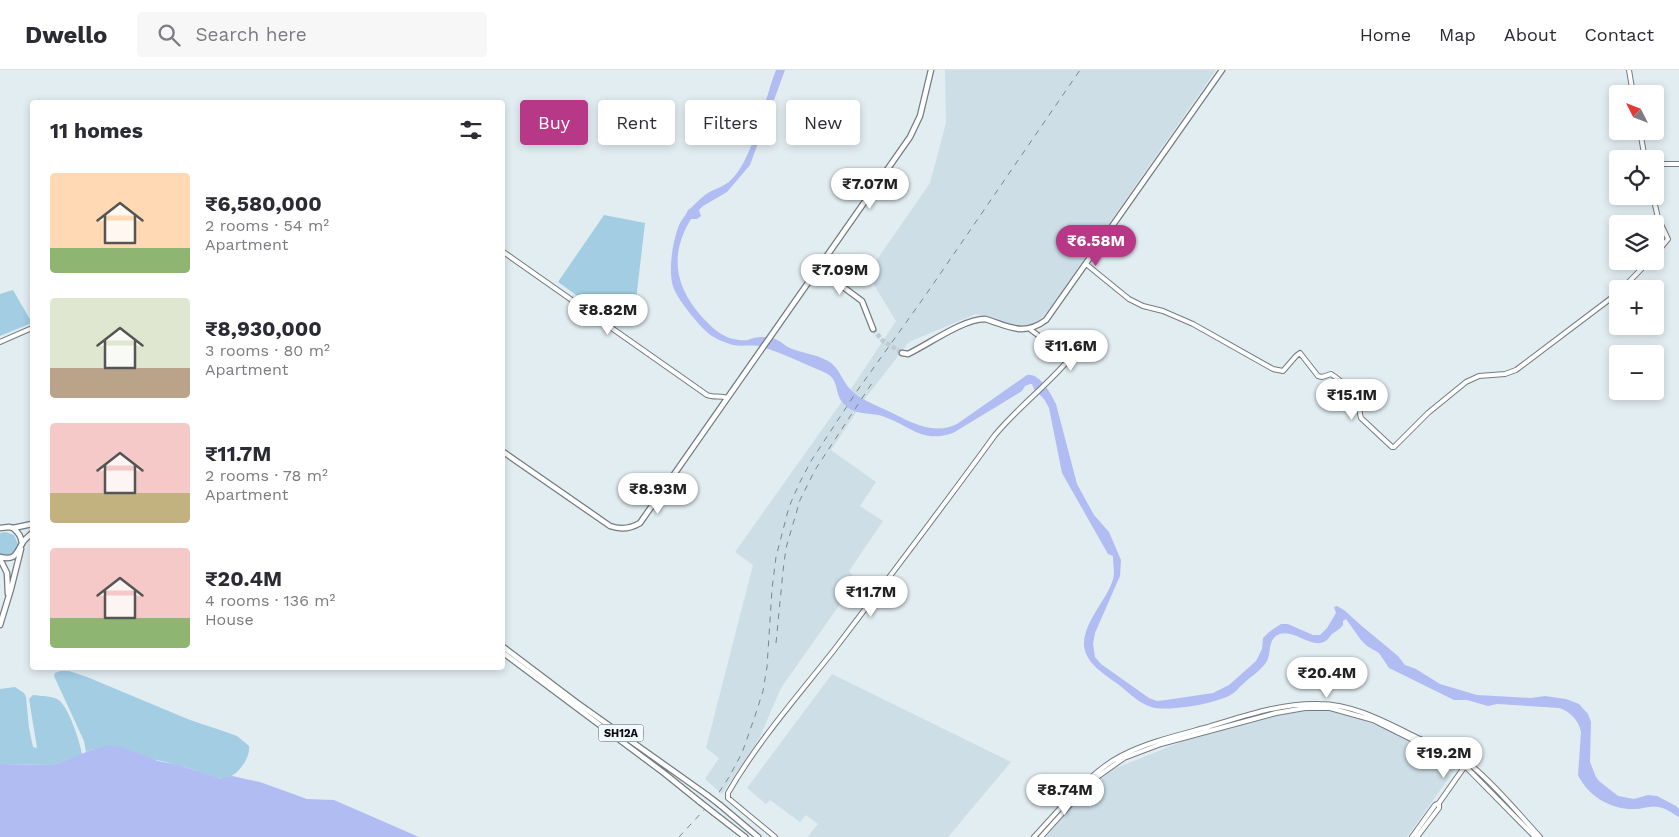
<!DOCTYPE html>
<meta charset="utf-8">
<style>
body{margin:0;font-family:"Work Sans",sans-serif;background:#f7f7f7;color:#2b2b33;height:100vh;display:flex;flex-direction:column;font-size:19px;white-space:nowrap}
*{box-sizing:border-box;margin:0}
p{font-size:16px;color:#7c7c81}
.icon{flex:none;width:28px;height:28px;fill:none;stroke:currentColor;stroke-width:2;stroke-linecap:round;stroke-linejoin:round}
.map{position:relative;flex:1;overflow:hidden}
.details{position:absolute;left:30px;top:30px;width:475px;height:570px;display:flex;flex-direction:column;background:#fff;border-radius:5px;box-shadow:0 2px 8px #0003}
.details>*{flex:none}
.banner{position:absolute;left:520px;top:30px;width:475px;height:45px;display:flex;gap:10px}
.needle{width:32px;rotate:312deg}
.fabs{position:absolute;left:1609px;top:15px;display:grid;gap:10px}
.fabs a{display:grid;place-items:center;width:55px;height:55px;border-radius:5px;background:#fff;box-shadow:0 2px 8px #0003;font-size:25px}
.price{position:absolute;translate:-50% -42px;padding:0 11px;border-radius:18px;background:#fff;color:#222;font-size:16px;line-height:32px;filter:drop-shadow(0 1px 2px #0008)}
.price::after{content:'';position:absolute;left:50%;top:30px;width:15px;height:11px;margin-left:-8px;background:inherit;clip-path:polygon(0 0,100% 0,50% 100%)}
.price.active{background:#b63887;color:#fff}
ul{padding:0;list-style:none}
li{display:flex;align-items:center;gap:15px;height:125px;padding:0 20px}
li span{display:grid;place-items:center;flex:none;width:140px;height:100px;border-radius:5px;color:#555}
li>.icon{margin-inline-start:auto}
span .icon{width:60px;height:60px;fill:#fffc;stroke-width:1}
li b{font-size:21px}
h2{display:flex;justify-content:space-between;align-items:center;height:60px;padding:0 20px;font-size:21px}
.chip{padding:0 18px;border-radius:5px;background:#fff;box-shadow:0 2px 8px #0003;font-size:18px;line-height:45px}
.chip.active{background:#b63887;color:#fff}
header{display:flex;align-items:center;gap:30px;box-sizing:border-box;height:70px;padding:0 25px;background:#fff;border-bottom:1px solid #e1e1e2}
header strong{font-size:24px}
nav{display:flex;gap:28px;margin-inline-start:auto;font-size:18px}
.search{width:350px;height:45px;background:#f7f7f7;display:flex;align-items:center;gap:12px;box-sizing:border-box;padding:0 18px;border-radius:5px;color:#7c7c81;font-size:19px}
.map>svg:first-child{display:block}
.built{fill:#cddee7}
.green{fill:#a2cde2}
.water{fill:#b1bcf3}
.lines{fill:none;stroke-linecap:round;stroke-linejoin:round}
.secondary-tunnel{stroke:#c1cbd0;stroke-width:4.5;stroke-dasharray:4.5 2;stroke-linecap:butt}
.tertiary-casing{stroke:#737c81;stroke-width:6}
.secondary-casing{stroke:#737c81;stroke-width:7}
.primary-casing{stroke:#737c81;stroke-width:7}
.tertiary{stroke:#fff;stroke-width:4}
.secondary{stroke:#fff;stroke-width:4.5}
.primary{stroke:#fff;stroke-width:4.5}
.rail{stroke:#7e8589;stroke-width:1;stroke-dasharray:6 6;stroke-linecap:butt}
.primary-bridge-casing{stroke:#737c81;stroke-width:7;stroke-linecap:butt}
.primary-bridge{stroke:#fff;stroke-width:4.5}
.labels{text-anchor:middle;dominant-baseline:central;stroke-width:4.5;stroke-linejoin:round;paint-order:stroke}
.shield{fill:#f1fafe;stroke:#4f5356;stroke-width:1}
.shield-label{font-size:11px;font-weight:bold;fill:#090c0e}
</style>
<header>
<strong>Dwello</strong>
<div class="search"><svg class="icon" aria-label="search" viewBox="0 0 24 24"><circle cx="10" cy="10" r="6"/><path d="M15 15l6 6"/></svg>Search here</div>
<nav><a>Home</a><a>Map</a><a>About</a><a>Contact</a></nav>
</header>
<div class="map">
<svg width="1679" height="767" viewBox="0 0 1679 767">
<rect width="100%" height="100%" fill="#e2edf2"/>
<path class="built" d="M945,0h271l-168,241 -14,14 -16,2 -42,-13 -67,28 -42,54 -36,54 45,32 -16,24 23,15 -34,50 8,9 -76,108 -22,51 -37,55 -17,-15 14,-21 -13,-10 47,-183 -18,-13 118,-166 43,-65 -22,-36 2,-24 54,-78 16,-60z
M832,604l179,88 -63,75h-139l-1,-1 10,-12 -12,-9 -6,7 -30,-22 -4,4 -19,-16z
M1317,639l14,2 27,7 35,14 65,33 -51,72h-361l32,-40 20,-17 15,-11 73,-29 87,-25 27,-5z"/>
<path class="green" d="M604,145l41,8 -9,77 -6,-4 -17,25 -55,-39z
M13,220l19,33 -32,13v-42z
M6,462l8,3 4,9 -4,8 -8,4 -6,-1v-22z
M60,601h9l18,6 103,43 33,11 14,5 12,10c2,13 -14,33 -27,33 -10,-1 -30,-11 -41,-13 -28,-8 -58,-12 -87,-17l-8,3 -2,-11 -30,-65 1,-3z
M15,617l9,6 2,4 3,31 4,19 4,1 -8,-49 4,-4c8,1 18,1 24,4 11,5 23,43 25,55l-29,11 -53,-1v-75z"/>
<path class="water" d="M776,0h9l-35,95 -23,27 -24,14 -4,4 2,6 -4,3h-6c-22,36 -16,68 11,98 7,7 14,15 23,19 5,3 17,5 23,4 5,-2 8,-3 15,-3 4,0 11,1 14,3 5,2 8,6 13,8 12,5 25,6 36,12 13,6 15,19 24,29 9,10 23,15 36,21 23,11 46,26 71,14l70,-49c13,-2 24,19 29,29l21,80 17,31 15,17 12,28 -1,16 -25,57 -2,11 2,13 6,7 48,34 8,3 9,-1 47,-7 16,-8 27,-24 6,-12 1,-11 6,-6 12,-8h7l25,11h7l7,-7 9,-15 -2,-6 3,-1 7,4 19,17 35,29 7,9 11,4 24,15 37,11 54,3 14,-2 21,3 13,5 9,10 3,8 -1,40 6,15 3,4 19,15 16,3 14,-4 9,1 19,10 3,3v8c-7,-4 -13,-9 -21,-10 -7,-2 -16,2 -23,2 -24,1 -47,-13 -57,-34l3,-43c-2,-11 -11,-21 -22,-24l-62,-4 -9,2 -21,-6h-13l-65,-32 -10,-15 -12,-7 -6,-6 -15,-21 -3,2v4c-3,4 -7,6 -11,9 -2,2 -3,4 -5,6 -15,12 -35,-15 -51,-4 -9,7 -4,20 -11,28 -6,8 -15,13 -22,20 -4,3 -7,8 -11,10 -15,10 -65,18 -81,13 -12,-4 -22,-14 -32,-22 -13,-10 -35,-22 -35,-41 0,-25 28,-49 30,-70 0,-6 -1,-11 -1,-18l-5,-2 -46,-81 -13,-65 -5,-9 -10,-10 -2,-5h-2l-5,2 -3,5 -69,42c-32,11 -43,-8 -71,-17 -13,-4 -27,0 -38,-12 -10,-9 -4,-24 -18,-31 -21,-9 -42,-19 -63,-26 -10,-3 -21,0 -30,-2 -7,-2 -15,-5 -21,-9 -11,-7 -33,-35 -38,-47 -7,-16 -1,-51 6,-66 3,-5 6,-8 8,-13 6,-4 10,-10 17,-15 8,-6 19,-8 26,-15 23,-22 33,-80 45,-110z
M106,676l16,1 36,14 21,4 42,14 11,-3 28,6 47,17 27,1 85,37h-419v-73l53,1 41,-16z"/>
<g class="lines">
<path class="secondary-tunnel" d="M873,259l9,11 20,13"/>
<g class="tertiary-casing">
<path id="tertiary" d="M1629,0l4,24
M1640,61l5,28
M1655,94h24
M1653,126l5,22 10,21 -13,16
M502,181l205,144c7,3 14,0 20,3
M1086,194l43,35 14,7 20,5 30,13 80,45 10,2 13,-15 4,-3 18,23 4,1 9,-3c8,5 24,19 27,27 2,6 1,11 3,17l31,29h2l34,-34 38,-31 13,-6 26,-2 11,-4 102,-77
M1622,219l27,-28
M0,272l32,-14
M1083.5 713a3.5 3.5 0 1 1 7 0a3.5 3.5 0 1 1-7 0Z
M1088,710c10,-9 21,-18 33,-24 27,-14 58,-21 87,-29 35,-11 73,-24 111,-23 35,0 68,19 99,34 18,8 38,16 54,28 25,21 46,47 68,71
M1090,712l34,-24 37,-14 115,-31 29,-5h25l43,12 92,46 70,71
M1439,733l26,-37
M775,767l-47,-39v-5c30,-52 69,-96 106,-143 54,-71 108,-142 161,-215 23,-28 53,-50 77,-79l-2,-3 -12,-3 -27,-20
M1034,767l49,-54
M1041,767l45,-50
M1412,767l23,-32 4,-2v5l-22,29"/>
</g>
<g class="secondary-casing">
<path id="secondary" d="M822,192l9,16 31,23 11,28
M811,208l17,-3
M902,283l6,1c21,-10 55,-35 77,-35 24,7 38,18 61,1l176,-250
M502,381l108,75c11,4 20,3 30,-3l270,-386 10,-21 11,-46"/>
</g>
<g class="primary-casing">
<path id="primary" d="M0,458l9,-1 4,1 19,-4
M13,458c6,5 8,8 9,16
M0,487c16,4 16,-4 23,-15 2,-3 6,-6 9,-9
M0,489l7,14 1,21
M0,555l11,-36 10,-40
M502,576l74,56 131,93
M502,582l162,121 36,29
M720,735l38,32
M714,743l31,24"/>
</g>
<use href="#tertiary" class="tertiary"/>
<use href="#secondary" class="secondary"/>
<use href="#primary" class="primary"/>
<path class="rail" d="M776,573l7,-72 3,-23 14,-48 15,-30 59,-90
M679,767l37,-40 13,-20 13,-24 13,-37 8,-25 4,-24 5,-78 4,-32 13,-50 10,-23 12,-23 46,-70 68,-95 155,-226"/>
<g class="primary-bridge-casing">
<path id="primary-bridge" d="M707,725l13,10
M700,732l14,11"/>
</g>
<use href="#primary-bridge" class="primary-bridge"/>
</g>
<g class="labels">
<rect class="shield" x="598.5" y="654.5" width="45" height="17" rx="4"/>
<g class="shield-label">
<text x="621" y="663">SH12A</text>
</g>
</g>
</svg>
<div class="fabs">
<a><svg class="needle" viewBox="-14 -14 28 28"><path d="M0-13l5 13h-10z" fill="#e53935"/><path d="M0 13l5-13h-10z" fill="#7c7c81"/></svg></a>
<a><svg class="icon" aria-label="locate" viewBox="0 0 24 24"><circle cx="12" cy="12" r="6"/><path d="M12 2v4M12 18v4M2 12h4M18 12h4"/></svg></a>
<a><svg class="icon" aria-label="layers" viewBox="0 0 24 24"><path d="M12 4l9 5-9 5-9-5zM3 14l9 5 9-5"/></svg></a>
<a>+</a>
<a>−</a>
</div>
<b class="price" style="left:870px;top:140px">₹7.07M</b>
<b class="price active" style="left:1096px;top:197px">₹6.58M</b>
<b class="price" style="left:840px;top:226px">₹7.09M</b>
<b class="price" style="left:608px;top:266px">₹8.82M</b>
<b class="price" style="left:1071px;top:302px">₹11.6M</b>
<b class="price" style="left:1352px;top:351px">₹15.1M</b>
<b class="price" style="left:658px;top:445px">₹8.93M</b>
<b class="price" style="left:871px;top:548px">₹11.7M</b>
<b class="price" style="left:1327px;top:629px">₹20.4M</b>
<b class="price" style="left:1444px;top:709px">₹19.2M</b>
<b class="price" style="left:1065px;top:746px">₹8.74M</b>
<div class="banner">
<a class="chip active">Buy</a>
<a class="chip">Rent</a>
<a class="chip">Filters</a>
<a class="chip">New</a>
</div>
<section class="details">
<h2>11 homes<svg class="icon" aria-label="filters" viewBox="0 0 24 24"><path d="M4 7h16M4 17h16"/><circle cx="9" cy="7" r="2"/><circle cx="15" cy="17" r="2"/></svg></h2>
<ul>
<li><span style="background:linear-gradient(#ffd9b3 75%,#8fb573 0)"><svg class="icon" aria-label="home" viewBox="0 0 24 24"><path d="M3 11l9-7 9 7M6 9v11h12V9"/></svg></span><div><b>₹6,580,000</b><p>2 rooms · 54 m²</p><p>Apartment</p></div></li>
<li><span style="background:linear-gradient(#dfe7d0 70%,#b9a48a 0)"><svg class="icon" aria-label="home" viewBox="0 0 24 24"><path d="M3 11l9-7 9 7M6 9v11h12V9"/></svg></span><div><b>₹8,930,000</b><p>3 rooms · 80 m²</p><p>Apartment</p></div></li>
<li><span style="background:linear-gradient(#f6c9c9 70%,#c2b280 0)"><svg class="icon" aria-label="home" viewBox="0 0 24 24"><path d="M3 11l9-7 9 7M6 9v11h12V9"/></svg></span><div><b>₹11.7M</b><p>2 rooms · 78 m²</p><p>Apartment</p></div></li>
<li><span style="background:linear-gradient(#f6c9c9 70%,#8fb573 0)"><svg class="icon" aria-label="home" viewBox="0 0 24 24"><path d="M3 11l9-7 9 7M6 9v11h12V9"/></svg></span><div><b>₹20.4M</b><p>4 rooms · 136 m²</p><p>House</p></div></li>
</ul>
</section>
</div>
